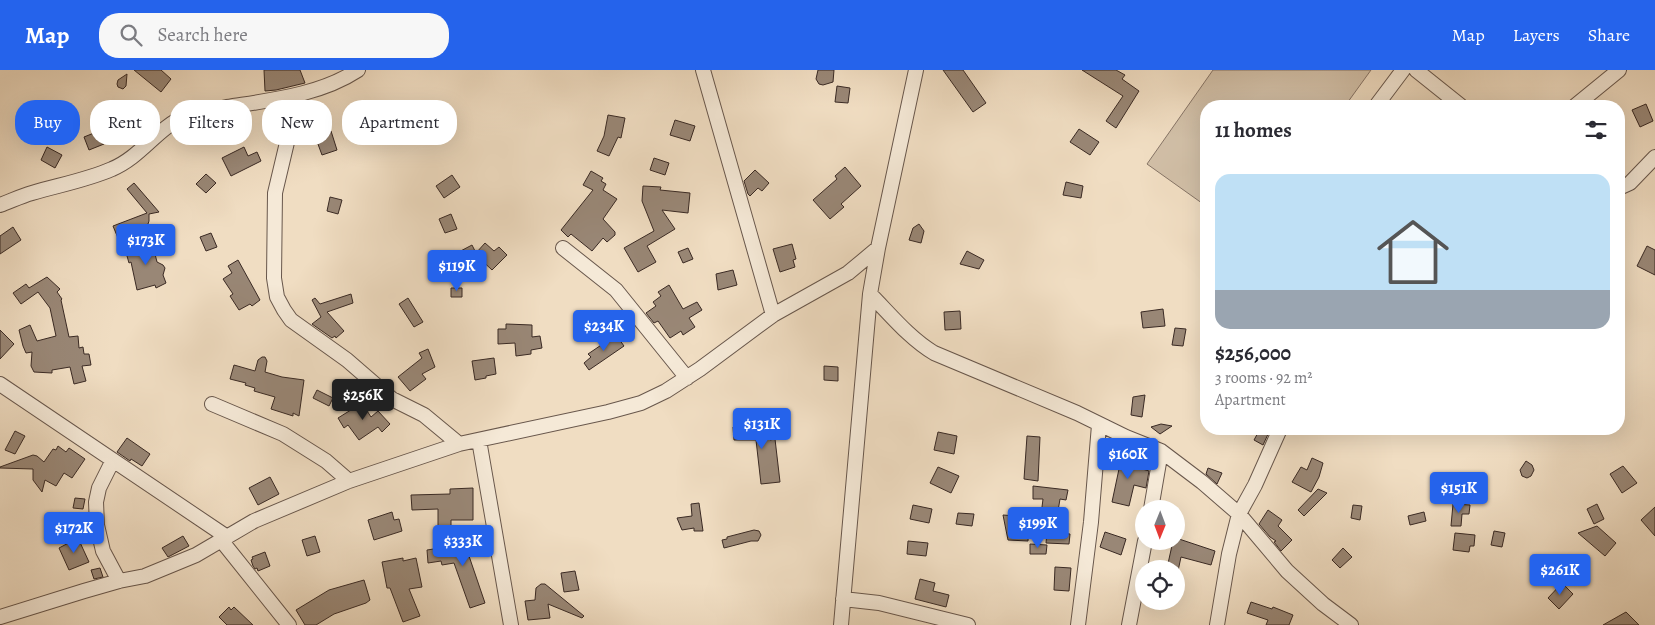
<!DOCTYPE html>
<meta charset="utf-8">
<style>
body{margin:0;font-family:Alegreya,serif;background:#f7f7f7;color:#2b2b33;height:100vh;display:flex;flex-direction:column;font-size:19px;white-space:nowrap}
*{box-sizing:border-box;margin:0}
p{font-size:16px;color:#7c7c81}
.icon{flex:none;width:28px;height:28px;fill:none;stroke:currentColor;stroke-width:2;stroke-linecap:round;stroke-linejoin:round}
.map{position:relative;flex:1;overflow:hidden}
.details{position:absolute;left:1200px;top:30px;width:425px;height:335px;display:flex;flex-direction:column;background:#fff;border-radius:20px;box-shadow:0 5px 20px #0002}
.details>*{flex:none}
.top-card{position:absolute;left:15px;top:30px;width:475px;height:45px;display:flex;gap:10px}
.needle{width:32px;rotate:181deg}
.buttons{position:absolute;left:1135px;top:430px;display:grid;gap:10px}
.buttons a{display:grid;place-items:center;width:50px;height:50px;border-radius:50%;background:#fff;box-shadow:0 5px 20px #0002;font-size:25px}
.price{position:absolute;translate:-50% -42px;padding:0 11px;border-radius:5px;background:#2563eb;color:#fff;font-size:16px;line-height:32px;filter:drop-shadow(0 1px 2px #0008)}
.price::after{content:'';position:absolute;left:50%;top:30px;width:15px;height:11px;margin-left:-8px;background:inherit;clip-path:polygon(0 0,100% 0,50% 100%)}
.price.active{background:#222;color:#fff}
ul{padding:0;list-style:none}
li{display:grid;align-content:center;gap:10px;height:265px;padding:0 15px}
li span{display:grid;place-items:center;height:155px;border-radius:15px;color:#555}
li>.icon{margin-inline-start:auto}
span .icon{width:90px;height:90px;fill:#fffc;stroke-width:1}
li b{font-size:21px}
h2{display:flex;justify-content:space-between;align-items:center;height:60px;padding:0 15px;font-size:21px}
.chip{padding:0 18px;border-radius:20px;background:#fff;box-shadow:0 5px 20px #0002;font-size:18px;line-height:45px}
.chip.active{background:#2563eb;color:#fff}
header{display:flex;align-items:center;gap:30px;box-sizing:border-box;height:70px;padding:0 25px;background:#2563eb;color:#fff}
header strong{font-size:24px}
nav{display:flex;gap:28px;margin-inline-start:auto;font-size:18px}
.search{width:350px;height:45px;background:#f7f7f7;display:flex;align-items:center;gap:12px;box-sizing:border-box;padding:0 18px;border-radius:20px;color:#7c7c81;font-size:19px}
.map>svg:first-child{display:block}
.green{fill:#d1bfa7;stroke:#867466}
.building{fill:#998776;stroke:#3a2a24}
.lines{fill:none;stroke-linecap:round;stroke-linejoin:round}
.minor-casing{stroke:#68574c;stroke-width:16}
.minor{stroke:#f5e9d7;stroke-width:14}
</style>
<header>
<strong>Map</strong>
<div class="search"><svg class="icon" aria-label="search" viewBox="0 0 24 24"><circle cx="10" cy="10" r="6"/><path d="M15 15l6 6"/></svg>Search here</div>
<nav><a>Map</a><a>Layers</a><a>Share</a></nav>
</header>
<div class="map">
<svg width="1655" height="555" viewBox="0 0 1655 555">
<rect width="100%" height="100%" fill="#f0ddc2"/>
<filter id="stains"><feTurbulence type="fractalNoise" baseFrequency=".004" numOctaves="4"/><feColorMatrix values="0 0 0 0 .2 0 0 0 0 .09 0 0 0 0 .02 0 0 0 .5 -.17"/></filter>
<radialGradient id="worn" r=".72"><stop offset=".6" stop-color="#630" stop-opacity="0"/><stop offset="1" stop-color="#630" stop-opacity=".3"/></radialGradient>
<path class="green" d="M1213,0h158l-26,36h-139v100l-59,-42z"/>
<path class="building" d="M134,0h27l10,9 -10,13z
M264,0h36l5,13 -29,7 -11,1z
M818,0h16l-1,12 -10,3 -4,-1 -3,-5z
M943,0h20l23,33 -13,9z
M1082,0h34l9,5 -3,4 17,12 -23,37 -10,-7 17,-25z
M127,4l-1,12 -3,3 -5,-2 -1,-3 1,-4z
M837,16l13,2 -2,15 -13,-1z
M1646,34l7,17 -13,6 -8,-17z
M608,45l17,3 -4,20 -3,-1 -9,19 -12,-5 7,-15z
M675,50l20,6 -5,15 -20,-6z
M1079,59l20,13 -9,13 -20,-13z
M99,61l5,13 -15,6 -5,-13z
M331,61l6,19 -15,5 -7,-19z
M47,77l15,8 -7,13 -14,-8z
M244,77l4,9 9,-4 4,9 -30,15 -9,-18z
M654,88l15,5 -4,12 -15,-5z
M845,97l16,19 -20,18 3,3 -14,12 -17,-19 24,-21 -2,-3z
M755,100l14,13 -7,8 -4,-3 -8,8 -2,-2 -4,-13z
M591,101l12,7 -2,3 5,3 -3,6 14,9 -14,20 12,13v3l-8,7 -4,-4 -11,13 -21,-17 -3,3 -7,-7 32,-40 -10,-5z
M206,104l10,9 -10,10 -10,-9z
M452,105l8,12 -16,11 -8,-12z
M1066,112l17,4 -2,12 -18,-3z
M134,113l25,29 -10,2v7l-1,3 -24,19 -1,-1 -3,1 -7,-17 34,-13 -20,-24z
M643,116l18,1 -1,3 30,3 -2,20 -26,-3 13,19 -28,17 9,16 -18,10 -14,-24 30,-17 -12,-30z
M330,127l12,3 -4,14 -11,-3z
M451,144l6,15 -12,4 -6,-14z
M919,154l5,7 -3,12 -12,-3 4,-12z
M13,157l8,13 -21,14v-18z
M211,163l6,14 -11,4 -6,-14z
M152,172l5,20 6,3 2,3 -2,7 3,8 -10,5 -1,-3 -18,5 -6,-28 -2,1 -4,-14z
M485,173l9,8 5,-4 8,8 -15,15 -16,-15 -8,15 -7,-2v-4l-6,-10 17,-9 4,8z
M792,174l4,15 -3,1 2,7 -15,5 -7,-23z
M1647,176l8,4v25l-18,-9z
M688,178l5,11 -10,4 -5,-11z
M967,181l17,9 -5,9 -19,-5z
M238,190l22,40 -8,6 -2,-2 -11,6 -9,-14 3,-2 -10,-15 9,-6 -4,-7z
M733,200l4,15 -19,5 -2,-16z
M47,207l13,12 -3,3 5,7 -1,1 8,37 9,-1 1,12 4,-1 1,7h5l2,11 -9,1 4,15 -12,3 -4,-17 -18,3v3l-18,-1 -3,-6 1,-14 -6,1 -3,-7 -4,-16 11,-5 7,16 19,-5 -6,-28 -12,-16 -17,12 -8,-11 13,-9 3,4z
M669,215l14,24 14,-7 5,8 -13,8 6,9 -12,8 -2,-4 -11,7 -12,-17 -4,2 -8,-10 10,-7 -3,-4 8,-6 -3,-4z
M451,218h11v9h-11z
M351,224l2,9 -26,9 17,19 -8,7 -1,-2 -3,2 -20,-14 9,-7 -9,-17 3,-2 5,6z
M408,228l15,24 -9,5 -15,-23z
M1163,239l2,17 -22,2 -2,-16z
M960,241l1,18 -16,1 -1,-18z
M506,254l26,1v12l8,-1 2,12 -11,2v4l-15,2 -1,-13 -17,1v-15h8z
M1175,258l11,1 -3,17 -11,-1z
M0,260l14,14 -14,15z
M616,265l8,11 -35,24 -5,-7 7,-6 -3,-3z
M428,279l7,18 -13,7 4,5 -16,12 -12,-14 24,-19 -3,-5z
M262,287h3l2,4 -2,11 17,5 22,3 -5,36 -6,-3v3l-22,-7 4,-12 -21,-6 1,-3 -10,-3 1,-2 -16,-4 4,-14 21,6 3,-11z
M494,288l2,16 -10,2v2l-11,2 -3,-19z
M824,296l14,1v14l-14,-1z
M317,320l16,8 -4,8 -16,-8z
M1145,325l-3,22 -11,-2 2,-18z
M362,333l9,14 7,-6 12,13 -8,8 -4,-5 -19,13 -11,-15 -4,3 -6,-10z
M748,353h22v17l5,-1 5,43 -19,2 -5,-44h-22l-1,-13h15z
M1161,354l11,2 -12,8 -9,-7z
M1260,359l9,3 -6,13 -9,-5z
M15,361l10,5 -10,18 -10,-4z
M938,362l19,4 -3,18 -20,-4z
M1027,366l13,1 -2,44 -14,-2z
M127,368l23,16 -8,12 -11,-7 -1,2 -13,-9z
M58,376l8,6 3,-4 16,11 -13,19 -8,-5 -8,13 -11,-6 -3,12 -9,-12v-11l-33,-1v-1l33,-12 4,1 7,6 9,-13 3,1z
M1115,386l14,3v2l11,4 -1,3 10,3 -3,17 -12,-3 -5,21 -17,-4 7,-33 -6,-1z
M1312,388l11,5 -4,14 -8,15 -19,-10 9,-15 6,3z
M1526,391l6,4 2,5 -3,6 -4,2 -5,-2 -2,-6z
M1623,396l14,17 -15,10 -12,-19z
M938,397l21,9 -8,17 -21,-10z
M1208,398l14,5 -5,11 -11,-10z
M270,407l9,17 -21,11 -9,-17z
M1033,416l35,4 -2,10 -6,-1 -3,18 -16,-2 2,-16h-10z
M473,418v32h-22v7h-13v-18l-26,1 -1,-15 39,-1v-5z
M1318,419l9,4 -23,23 -6,-6z
M75,428l10,1 -2,10 -10,-1z
M699,433l4,28h-9v-3l-12,2 -5,-12 15,-2 -1,-12z
M1453,434l17,1 -1,9h-7l-1,12h-10z
M1597,434l7,15 -10,5 -7,-15z
M913,435l19,4 -3,14 -19,-4z
M1353,435l9,1 -2,14 -9,-2z
M1655,437v29l-14,-16z
M1268,440l14,10 -4,6 14,14 -11,11 -7,-9 2,-1 -6,-4 -11,-13z
M392,442l2,8 5,-1 3,12 -28,9 -6,-20z
M1424,442l2,9 -16,4 -2,-9z
M958,443l16,1 -2,12 -16,-2z
M1003,445l26,2 -1,24 -20,-1z
M1597,456l19,17 -11,13 -27,-23z
M754,460l5,1 2,4 -3,6h-7l-27,7 -2,-8 5,-1v-2z
M1494,461l11,2 -3,14 -11,-2z
M1047,462l23,2 -1,10 -23,-1z
M1105,462l21,7 -5,16 -21,-8z
M1455,463l20,2 -1,11h-4l-1,6 -16,-2z
M183,466l6,10 -21,11 -6,-9z
M315,466l5,16 -13,4 -5,-16z
M485,467l2,17 -18,2 16,47 -15,5 -16,-45 -12,2 -1,-4 -13,2 -1,-13 33,-5 16,-1v-5z
M78,468l11,24 -20,8 -10,-22z
M1176,468l39,13 -4,14 -30,-8 -3,14h-2v-2l-9,-1 6,-27h3z
M908,471l20,2 -2,13 -19,-2z
M1030,474l17,1 -1,9h-16z
M1343,478l9,9 -12,11 -8,-8z
M265,482l5,14 -12,5 -1,-3 -2,1 -2,-3 -2,-6 2,-1 -1,-2z
M403,488v3l13,-3 6,29 -13,2 11,27 -17,6 -13,-34h-3l-5,-26z
M1055,497l16,1 -2,23 -15,-1z
M100,498l3,9 -9,2 -3,-9z
M575,501l4,19 -15,2 -3,-19z
M920,509l15,4 -2,8 16,4 -3,12 -31,-8z
M364,510l6,20 -4,3 -32,11 -18,11h-11l-9,-15 33,-20z
M1562,513l11,11 -14,15 -11,-11z
M541,514h4l39,32 -2,2 -34,-14 2,14 -22,2 -3,-19 10,-1 1,-12z
M1251,532l21,7 1,-2 20,8 -4,10h-23l2,-5 -21,-7z
M229,537l2,3 3,-3 19,18h-26l-8,-8z
M1626,542l13,13h-36z"/>
<g class="lines">
<g class="minor-casing">
<path id="minor" d="M703,0l70,245
M1416,0l45,36
M298,26l-23,97 -1,85 3,19 7,13 7,10 56,40 45,39 32,16 35,29
M1376,36l27,-36
M1575,36l44,-36
M1619,118l11,-5 25,-26
M0,135c11,-4 21,-9 32,-12 27,-8 55,-13 80,-24 29,-12 46,-42 74,-53 13,-5 28,-6 41,-9 44,-7 93,-12 131,-37
M563,178l53,42 71,88
M870,224c20,20 39,44 64,59l143,60 49,24 35,14 41,31 37,32 48,57 36,33 28,21
M0,314l227,153
M212,334l71,30 43,27 23,20
M479,370l32,185
M113,390l-14,28 -3,14 1,23 6,26 16,30
M1151,439l10,-58
M221,470l68,85
M843,529l36,4 89,22
M0,547l84,-26 35,-10 26,-5 51,-21 58,-34 95,-40 110,-37 149,-32 33,-9 25,-12 34,-22 73,-54 75,-42 30,-25
M841,555l29,-331 8,-46 38,-178
M1078,555l13,-103 8,-97
M1129,555l16,-84
M1217,555l12,-71 10,-40 16,-29 25,-56"/>
</g>
<use href="#minor" class="minor"/>
</g>
<rect width="100%" height="100%" filter="url(#stains)"/>
<rect width="100%" height="100%" fill="url(#worn)"/>
</svg>
<div class="buttons">
<a><svg class="needle" viewBox="-14 -14 28 28"><path d="M0-13l5 13h-10z" fill="#e53935"/><path d="M0 13l5-13h-10z" fill="#7c7c81"/></svg></a>
<a><svg class="icon" aria-label="locate" viewBox="0 0 24 24"><circle cx="12" cy="12" r="6"/><path d="M12 2v4M12 18v4M2 12h4M18 12h4"/></svg></a>
</div>
<b class="price" style="left:146px;top:196px">$173K</b>
<b class="price" style="left:457px;top:222px">$119K</b>
<b class="price" style="left:604px;top:282px">$234K</b>
<b class="price active" style="left:363px;top:351px">$256K</b>
<b class="price" style="left:762px;top:380px">$131K</b>
<b class="price" style="left:1128px;top:410px">$160K</b>
<b class="price" style="left:1459px;top:444px">$151K</b>
<b class="price" style="left:1038px;top:479px">$199K</b>
<b class="price" style="left:74px;top:484px">$172K</b>
<b class="price" style="left:463px;top:497px">$333K</b>
<b class="price" style="left:1560px;top:526px">$261K</b>
<div class="top-card">
<a class="chip active">Buy</a>
<a class="chip">Rent</a>
<a class="chip">Filters</a>
<a class="chip">New</a>
<a class="chip">Apartment</a>
</div>
<section class="details">
<h2>11 homes<svg class="icon" aria-label="filters" viewBox="0 0 24 24"><path d="M4 7h16M4 17h16"/><circle cx="9" cy="7" r="2"/><circle cx="15" cy="17" r="2"/></svg></h2>
<ul>
<li><span style="background:linear-gradient(#bfe0f5 75%,#9aa5b1 0)"><svg class="icon" aria-label="home" viewBox="0 0 24 24"><path d="M3 11l9-7 9 7M6 9v11h12V9"/></svg></span><div><b>$256,000</b><p>3 rooms · 92 m²</p><p>Apartment</p></div></li>
</ul>
</section>
</div>
